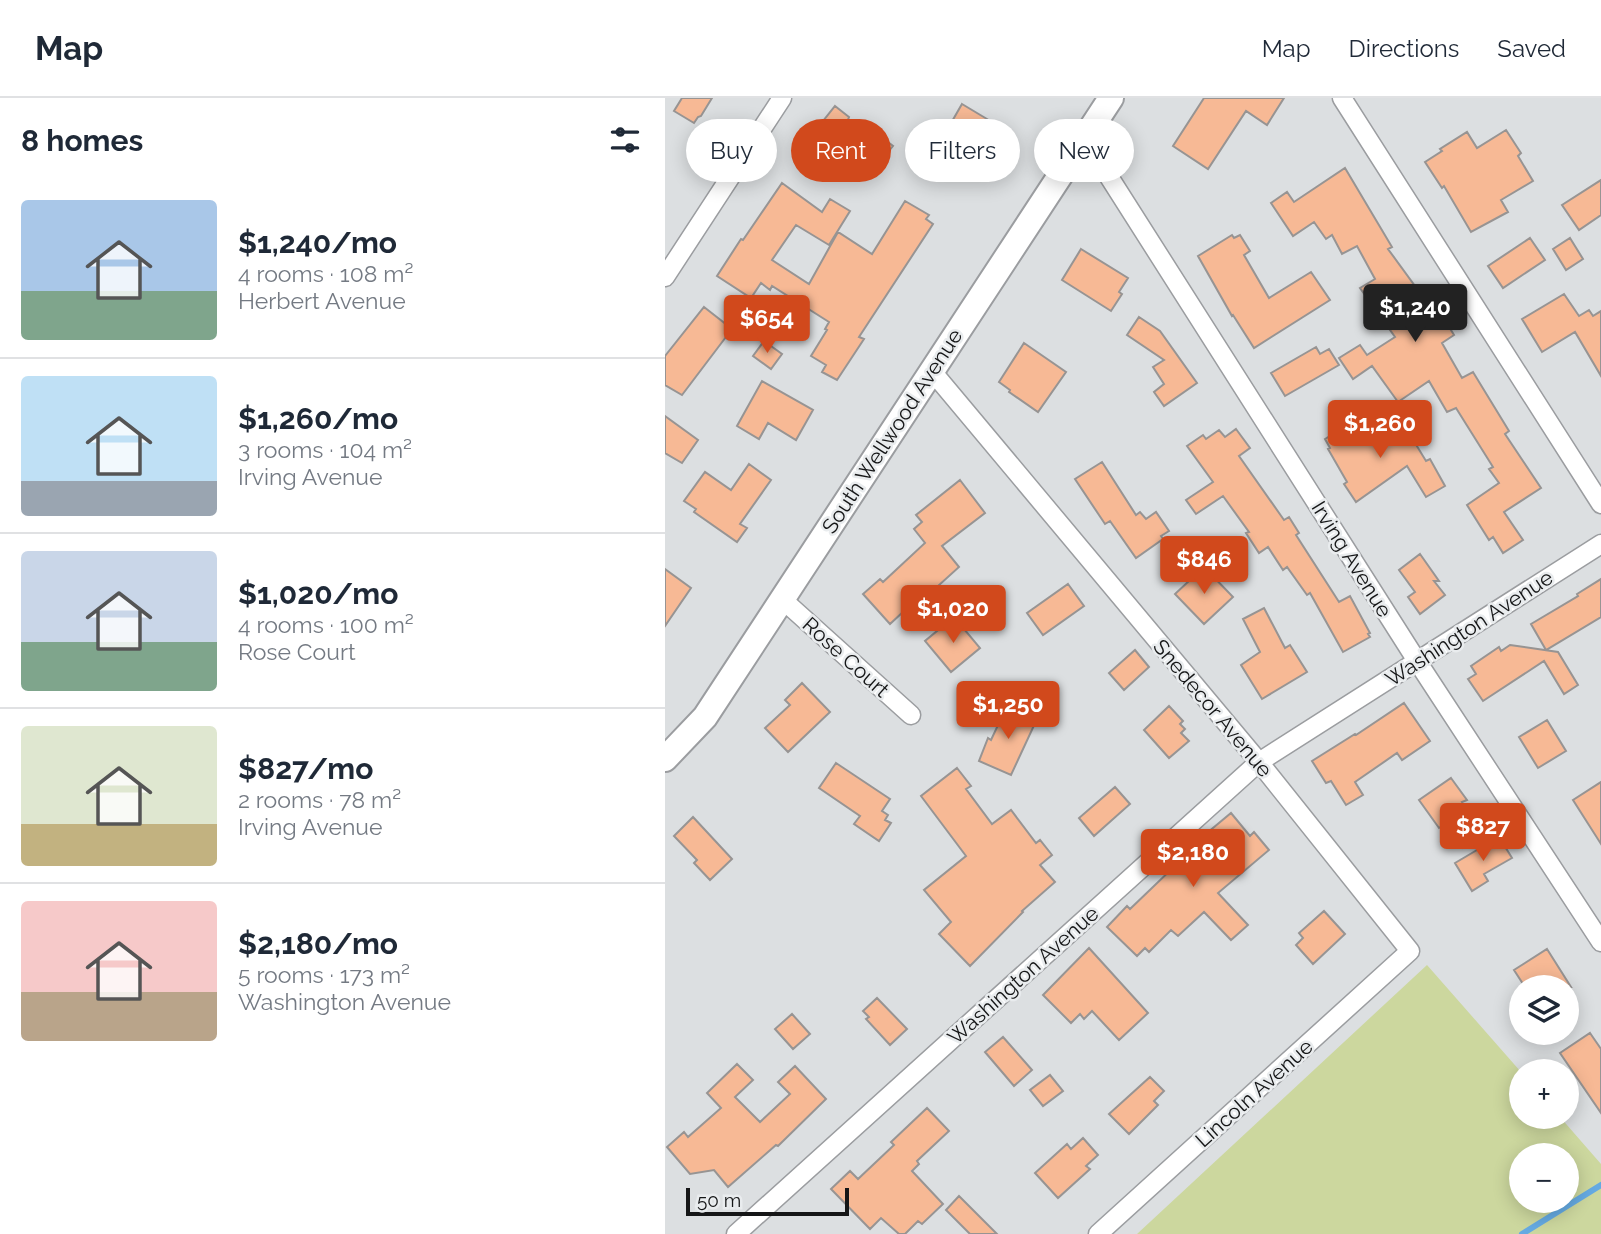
<!DOCTYPE html>
<meta charset="utf-8">
<style>
body{margin:0;font-family:Raleway,sans-serif;background:#f6f6f7;color:#1f2937;height:100vh;display:flex;flex-direction:column;font-size:26px;white-space:nowrap}
*{box-sizing:border-box;margin:0}
p{font-size:23px;color:#747a83}
.icon{flex:none;width:38px;height:38px;fill:none;stroke:currentColor;stroke-width:2;stroke-linecap:round;stroke-linejoin:round}
.map{position:relative;flex:1;overflow:hidden}
.details{display:flex;flex-direction:column;background:#fff;width:665px}
.details>*{flex:none}
.hud{position:absolute;left:21px;top:21px;width:665px;height:63px;display:flex;gap:14px}
.tools{position:absolute;left:844px;top:877px;display:grid;gap:14px}
.tools a{display:grid;place-items:center;width:70px;height:70px;border-radius:50%;background:#fff;box-shadow:0 4px 18px #0003;font-size:35px}
.scale{position:absolute;left:21px;bottom:18px;width:163px;box-sizing:border-box;padding-left:7px;border:4px solid #151617;border-top:0;font-size:19px;line-height:24px;white-space:nowrap;color:#151617;-webkit-text-stroke:5px #e9ecee;paint-order:stroke}
.price{position:absolute;translate:-50% -60px;padding:0 16px;border-radius:7px;background:#d1491c;color:#fff;font-size:23px;line-height:46px;filter:drop-shadow(0 2px 4px #0008)}
.price::after{content:'';position:absolute;left:50%;top:42px;width:21px;height:16px;margin-left:-10px;background:inherit;clip-path:polygon(0 0,100% 0,50% 100%)}
.price.selected{background:#222;color:#fff}
ul{padding:0;list-style:none}
li{display:flex;align-items:center;gap:21px;height:175px;padding:0 21px}
li+li{border-top:2px solid #e0e1e3}
li span{display:grid;place-items:center;flex:none;width:196px;height:140px;border-radius:7px;color:#555}
li>.icon{margin-inline-start:auto}
span .icon{width:84px;height:84px;fill:#fffc;stroke-width:1}
li b{font-size:30px}
h2{display:flex;justify-content:space-between;align-items:center;height:84px;padding:0 21px;font-size:30px}
.pill{padding:0 24px;border-radius:32px;background:#fff;box-shadow:0 4px 18px #0003;font-size:24px;line-height:63px}
.pill.selected{background:#d1491c;color:#fff}
header{display:flex;align-items:center;gap:42px;box-sizing:border-box;height:98px;padding:0 35px;background:#fff;border-bottom:2px solid #e0e1e3}
header strong{font-size:33px}
nav{display:flex;gap:38px;margin-inline-start:auto;font-size:24px}
main{display:flex;flex:1;min-height:0}
.map>svg:first-child{display:block}
.green{fill:#ccd79e;fill-rule:evenodd}
.lines{fill:none;stroke-linecap:round;stroke-linejoin:round}
.stream{stroke:#65aae2;stroke-width:6}
.building{fill:#f7b995;stroke:#979493;stroke-width:2}
.street-casing{stroke:#9b9da0;stroke-width:21}
.secondary-casing{stroke:#9b9da0;stroke-width:28}
.street{stroke:#fff;stroke-width:18}
.secondary{stroke:#fff;stroke-width:24}
.labels{text-anchor:middle;dominant-baseline:central;stroke-width:5;stroke-linejoin:round;paint-order:stroke}
.street-label{font-size:21px;fill:#151617;stroke:#e9ecee}
</style>
<header>
<strong>Map</strong>
<nav><a>Map</a><a>Directions</a><a>Saved</a></nav>
</header>
<main>
<section class="details">
<h2>8 homes<svg class="icon" aria-label="filters" viewBox="0 0 24 24"><path d="M4 7h16M4 17h16"/><circle cx="9" cy="7" r="2"/><circle cx="15" cy="17" r="2"/></svg></h2>
<ul>
<li><span style="background:linear-gradient(#a9c7e8 65%,#7fa58c 0)"><svg class="icon" aria-label="home" viewBox="0 0 24 24"><path d="M3 11l9-7 9 7M6 9v11h12V9"/></svg></span><div><b>$1,240/mo</b><p>4 rooms · 108 m²</p><p>Herbert Avenue</p></div></li>
<li><span style="background:linear-gradient(#bfe0f5 75%,#9aa5b1 0)"><svg class="icon" aria-label="home" viewBox="0 0 24 24"><path d="M3 11l9-7 9 7M6 9v11h12V9"/></svg></span><div><b>$1,260/mo</b><p>3 rooms · 104 m²</p><p>Irving Avenue</p></div></li>
<li><span style="background:linear-gradient(#c9d6e8 65%,#7fa58c 0)"><svg class="icon" aria-label="home" viewBox="0 0 24 24"><path d="M3 11l9-7 9 7M6 9v11h12V9"/></svg></span><div><b>$1,020/mo</b><p>4 rooms · 100 m²</p><p>Rose Court</p></div></li>
<li><span style="background:linear-gradient(#dfe7d0 70%,#c2b280 0)"><svg class="icon" aria-label="home" viewBox="0 0 24 24"><path d="M3 11l9-7 9 7M6 9v11h12V9"/></svg></span><div><b>$827/mo</b><p>2 rooms · 78 m²</p><p>Irving Avenue</p></div></li>
<li><span style="background:linear-gradient(#f6c9c9 65%,#b9a48a 0)"><svg class="icon" aria-label="home" viewBox="0 0 24 24"><path d="M3 11l9-7 9 7M6 9v11h12V9"/></svg></span><div><b>$2,180/mo</b><p>5 rooms · 173 m²</p><p>Washington Avenue</p></div></li>
</ul>
</section>
<div class="map">
<svg width="936" height="1136" viewBox="0 0 936 1136">
<rect width="100%" height="100%" fill="#dcdfe1"/>
<path class="green" d="M762,867l94,107v44l39,1 41,47v70h-464zM856,1057h45v45h-45z"/>
<g class="lines">
<path class="stream" d="M857,1136l79,-49"/>
</g>
<path class="building" d="M17,0h30l-11,18 -3,1 -4,6 -20,-12z
M539,0h80l-17,27 -21,-14 -38,58 -35,-23z
M297,6l35,21 -13,23 -4,-3 -5,10 -15,-9 -4,7 -17,-9z
M170,8l14,11 -16,40 -10,13 -22,-17 6,-7 -3,-1z
M841,32l15,23 -3,3 15,25 -32,19 7,12 -37,20 -27,-46 -2,2 -17,-26 17,-11 -2,-2 27,-17 10,16z
M210,34l18,14 -14,17 -17,-15z
M680,70l47,79 -4,2 46,63 4,-3 16,26 -12,8 20,35 11,-6 36,59 -4,3 36,54 -37,24 19,28 -20,13 -10,-16 -4,3 -22,-35 32,-22 -10,-14 4,-2 -37,-59 -9,4 -18,-31 -31,21 -26,-36 -19,13 -14,-21 21,-13 7,10 28,-18 -35,-49 15,-9 -18,-33 -15,8 -10,-19 -6,4 -12,-17 -21,14 -22,-33 16,-11 7,10z
M936,82v35l-22,15 -17,-25z
M117,85l40,29 8,-13 20,12 -21,34 -33,-20 -24,35 37,24 29,-52 34,22 33,-53 24,14 -3,4 7,5 -74,113 5,2 -27,41 -15,-8 4,-7 -15,-9 16,-26 -2,-1 4,-7 -57,-36 -2,4 -9,-7 -10,15 -34,-22 24,-37 2,1z
M567,137l2,3 6,-3 10,16 -6,4 25,43 42,-26 19,28 -76,48 -21,-33 -1,1 -34,-60z
M865,140l15,22 -42,28 -15,-22z
M905,140l13,21 -17,11 -13,-21z
M416,151l47,29 -9,14 3,2 -11,17 -49,-31z
M899,196l15,22 10,-6 4,6 8,-5v65l-26,-44 -33,20 -20,-33z
M39,209l28,22 -50,66 -17,-10v-29z
M474,219l21,14 37,52 -33,23 -10,-14 10,-8 -11,-17 11,-7 -37,-25z
M99,243l18,13 -11,15 -18,-13z
M359,245l42,29 -28,40 -29,-20 1,-2 -11,-8z
M651,249l4,7 9,-5 10,16 -54,31 -14,-23z
M97,283l51,29 -17,30 -28,-17 -9,16 -22,-13z
M0,318l33,24 -16,23 -17,-10z
M736,322l25,41 4,-2 15,27 -19,11 -19,-31 -51,36 -12,-18 3,-2 -19,-33 2,-1 -5,-9 26,-16 12,19z
M571,331l14,19 -11,8 45,64 5,-3 10,16 -3,2 43,67 11,-6 20,37 -2,1 2,3 -27,15 -33,-59 -3,2 -20,-28 -4,3 -15,-23 -9,6 -13,-20 3,-1 -26,-36 -27,18 -10,-14 27,-18 -26,-36 16,-11 3,4 13,-9 6,7z
M437,364l34,53 4,-3 6,7 10,-7 13,19 -8,5 2,3 -27,19 -26,-37 -5,3 -30,-45z
M84,366l22,16 -31,44 7,4 -10,14 -43,-30 2,-3 -12,-8 21,-29 26,18z
M295,382l25,33 -43,33 17,21 -53,48 -3,-3 -13,12 -27,-30 17,-15 3,3 42,-39 -11,-14 8,-7 -6,-7z
M755,456l19,27h-5l11,14 -25,19 -12,-17 7,-5 -16,-22z
M539,469l29,30 -29,27 -29,-30z
M0,471l26,19 -26,38z
M936,481v38l-55,33 -15,-26 47,-28 -1,-2z
M403,486l16,22 -41,29 -16,-22z
M599,510l21,40 5,-3 17,27 -45,27 -21,-34 19,-13 -17,-33z
M289,519l26,31 -29,24 -26,-31z
M845,547l48,7 20,33 -14,9 -20,-33 -61,40 -15,-22 8,-5 -5,-8 28,-19 2,4z
M470,552l14,17 -25,23 -15,-17z
M137,585l28,29 -42,40 -23,-24 25,-23 -5,-5z
M739,605l26,38 -28,19 -5,-7 -42,29 8,13 -17,10 -15,-24 -5,2 -14,-22 43,-27 1,1z
M342,608l30,13 -26,56 -32,-14 9,-23 3,2z
M504,608l14,15 -3,3 5,5 -4,4 8,8 -20,17 -25,-28z
M882,622l19,31 -28,17 -19,-31z
M171,665l54,36 -8,12 6,4 -3,5 6,3 -12,18 -25,-17 6,-8 -41,-28z
M292,670l14,18 -5,3 26,35 19,-14 25,33 4,-3 12,15 -12,10 15,17 -33,29 1,1 -53,54 -31,-32 12,-12 -27,-32 42,-34 -45,-60z
M786,680l16,22 -5,2 10,14 -10,31 -17,-23 -6,4 -20,-28z
M936,684v62l-28,-44z
M450,689l15,17 -36,32 -15,-18z
M566,715l19,23 4,-4 15,18 -51,43 30,32 -17,15 -27,-28 -26,24 -7,-6 -22,22 -4,-4 -8,8 -30,-29 20,-21 3,3 47,-45 -3,-4 20,-18 1,1z
M28,719l39,42 -22,21 -16,-17 3,-3 -23,-24z
M834,739l13,21 -28,16 4,7 -16,10 -17,-28z
M659,813l21,23 -32,30 -17,-19 7,-7 -4,-5z
M424,850l59,65 -29,27 -27,-29 -8,8 -4,-5 -9,9 -28,-28z
M882,851l24,38h-46l-11,-17z
M212,900l30,31 -17,16 -24,-26 3,-2 -6,-6z
M127,916l18,20 -17,15 -18,-20z
M925,935l11,16v64l-41,-60z
M338,939l29,33 -18,16 -29,-34z
M72,966l16,16 -18,17 25,25 30,-28 -12,-12 17,-16 31,33 -48,47 -2,-1 -48,42 -14,-17 -24,4 -23,-27 17,-15 4,5 33,-29 -14,-15z
M385,977l13,16 -20,15 -13,-16z
M485,979l14,14 -10,10 4,4 -29,29 -20,-20z
M262,1010l22,23 -32,30 2,3 -7,7 31,33 -21,20 -4,-3 -13,13h-6l-18,-16 -11,11 -39,-40 19,-18 8,8 36,-34 -3,-3z
M418,1040l15,17 -12,11 4,3 -32,29 -23,-25 32,-29 4,5z
M294,1098l38,38h-27l-24,-24z"/>
<g class="lines">
<g class="street-casing">
<path id="street" d="M677,0l259,406
M420,41l332,522 184,281
M0,179l117,-179
M266,272l328,392 151,189 -312,283
M117,501l129,116
M71,1136l523,-472 342,-218"/>
</g>
<g class="secondary-casing">
<path id="secondary" d="M0,661l40,-42 406,-619"/>
</g>
<use href="#street" class="street"/>
<use href="#secondary" class="secondary"/>
</g>
<g class="labels">
<g class="street-label">
<text transform="translate(227 333) rotate(-57)">South Wellwood Avenue</text>
<text transform="translate(687 461) rotate(58)">Irving Avenue</text>
<text transform="translate(804 530) rotate(-33)">Washington Avenue</text>
<text transform="translate(181 559) rotate(42)">Rose Court</text>
<text transform="translate(548 610) rotate(50)">Snedecor Avenue</text>
<text transform="translate(358 877) rotate(-42)">Washington Avenue</text>
<text transform="translate(589 995) rotate(-42)">Lincoln Avenue</text>
</g>
</g>
</svg>
<div class="tools">
<a><svg class="icon" aria-label="layers" viewBox="0 0 24 24"><path d="M12 4l9 5-9 5-9-5zM3 14l9 5 9-5"/></svg></a>
<a>+</a>
<a>−</a>
</div>
<div class="scale">50 m</div>
<b class="price selected" style="left:750px;top:246px">$1,240</b>
<b class="price" style="left:102px;top:257px">$654</b>
<b class="price" style="left:715px;top:362px">$1,260</b>
<b class="price" style="left:539px;top:498px">$846</b>
<b class="price" style="left:288px;top:547px">$1,020</b>
<b class="price" style="left:343px;top:643px">$1,250</b>
<b class="price" style="left:818px;top:765px">$827</b>
<b class="price" style="left:528px;top:791px">$2,180</b>
<div class="hud">
<a class="pill">Buy</a>
<a class="pill selected">Rent</a>
<a class="pill">Filters</a>
<a class="pill">New</a>
</div>
</div>
</main>
